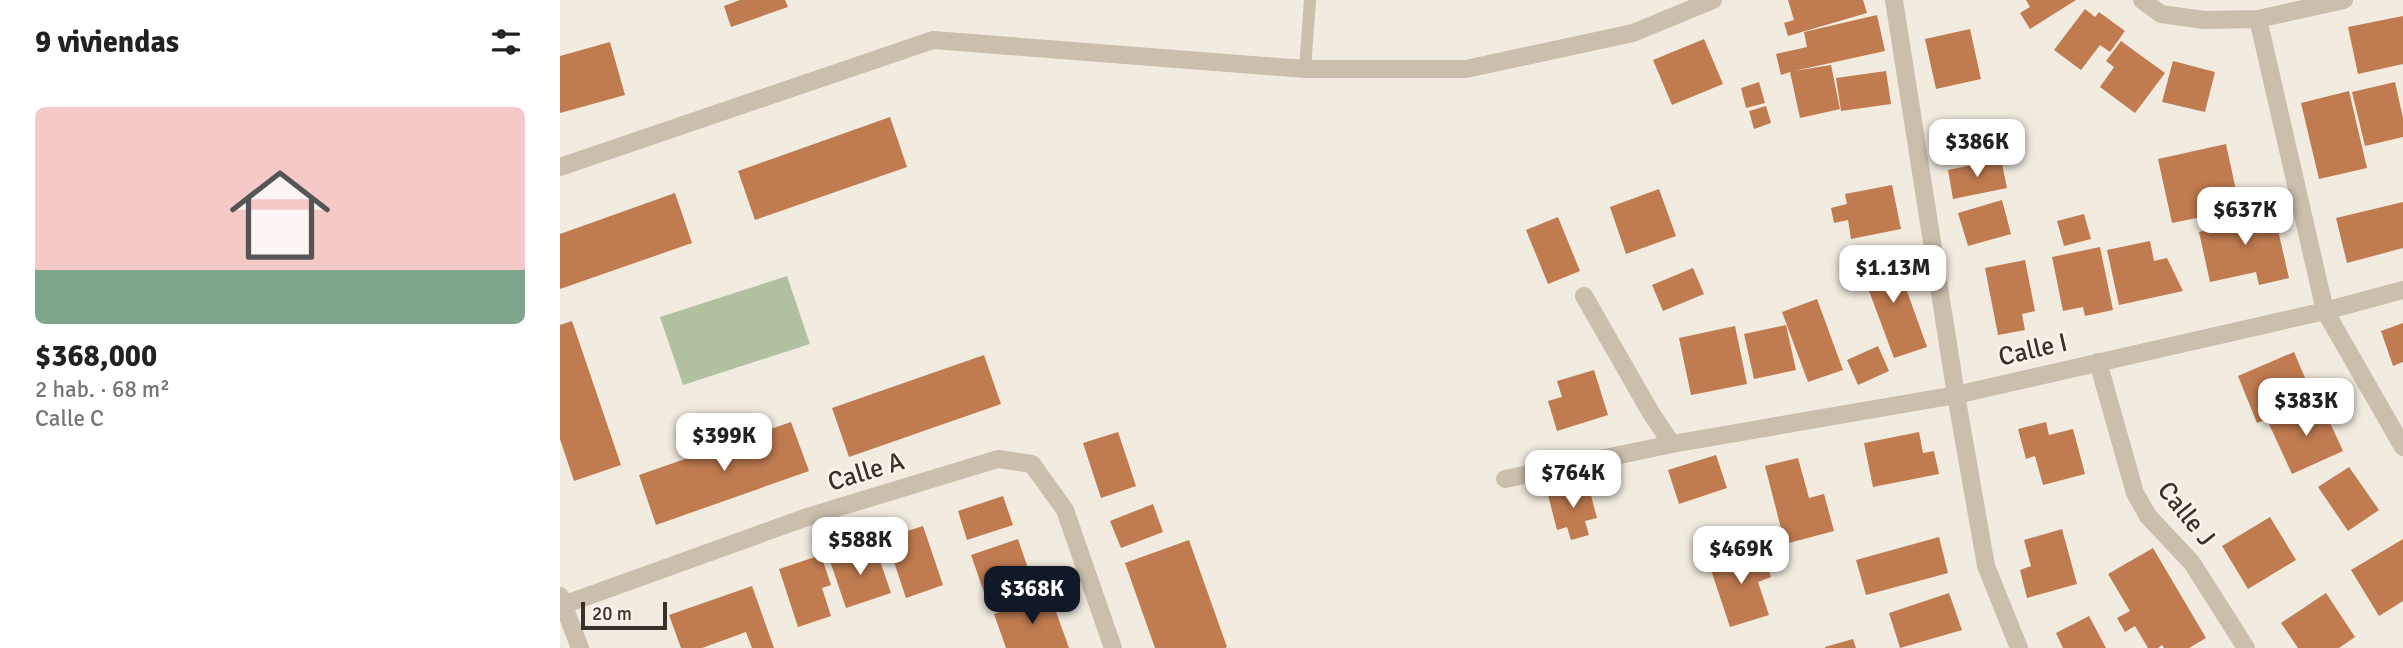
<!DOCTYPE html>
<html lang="es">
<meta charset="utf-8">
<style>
body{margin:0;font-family:Signika,sans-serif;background:#f6f6f6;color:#222;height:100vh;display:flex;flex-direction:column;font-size:26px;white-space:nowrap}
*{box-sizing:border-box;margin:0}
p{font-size:23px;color:#767676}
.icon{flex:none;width:38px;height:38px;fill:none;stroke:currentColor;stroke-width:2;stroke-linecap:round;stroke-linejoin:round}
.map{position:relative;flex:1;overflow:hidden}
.details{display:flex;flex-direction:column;background:#fff;width:560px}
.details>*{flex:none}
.scale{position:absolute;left:21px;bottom:18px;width:86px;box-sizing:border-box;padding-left:7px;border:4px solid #38312b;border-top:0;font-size:19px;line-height:24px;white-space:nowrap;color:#38312b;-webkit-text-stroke:5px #faf5ec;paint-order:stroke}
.price{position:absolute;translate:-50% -60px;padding:0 16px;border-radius:14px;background:#fff;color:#222;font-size:23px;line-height:46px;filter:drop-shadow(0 2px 4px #0008)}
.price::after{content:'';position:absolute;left:50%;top:42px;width:21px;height:16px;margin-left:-10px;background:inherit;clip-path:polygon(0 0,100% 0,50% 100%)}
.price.on{background:#111827;color:#fff}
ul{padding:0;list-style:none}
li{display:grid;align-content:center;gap:14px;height:371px;padding:0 35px}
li+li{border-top:2px solid #e0e0e0}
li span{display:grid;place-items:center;height:217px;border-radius:10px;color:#555}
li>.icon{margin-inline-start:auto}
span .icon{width:126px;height:126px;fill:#fffc;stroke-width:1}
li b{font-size:30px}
h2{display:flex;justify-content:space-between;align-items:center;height:84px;padding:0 35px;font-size:30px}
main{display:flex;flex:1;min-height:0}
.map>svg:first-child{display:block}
.green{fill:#b1c1a0}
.building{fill:#c07b50}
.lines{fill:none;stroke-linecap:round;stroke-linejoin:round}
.service{stroke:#cabeac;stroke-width:12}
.minor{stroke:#cabeac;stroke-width:18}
.tertiary{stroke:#cabeac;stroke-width:18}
.labels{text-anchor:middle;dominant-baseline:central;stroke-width:5;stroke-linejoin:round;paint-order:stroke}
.street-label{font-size:26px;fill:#38312b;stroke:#faf5ec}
</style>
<main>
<section class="details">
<h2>9 viviendas<svg class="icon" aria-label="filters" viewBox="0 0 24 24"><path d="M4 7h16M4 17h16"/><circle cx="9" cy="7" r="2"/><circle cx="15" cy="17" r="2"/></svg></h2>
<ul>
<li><span style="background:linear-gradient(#f6c9c9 75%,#7fa58c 0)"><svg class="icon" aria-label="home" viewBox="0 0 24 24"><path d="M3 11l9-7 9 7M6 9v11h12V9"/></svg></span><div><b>$368,000</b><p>2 hab. · 68 m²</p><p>Calle C</p></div></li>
</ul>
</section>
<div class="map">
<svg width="1843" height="648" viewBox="0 0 1843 648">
<rect width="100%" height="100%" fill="#f2ece0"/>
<path class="green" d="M227,276l23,68 -127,41 -23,-68z"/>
<path class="building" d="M180,0h45l3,7 -57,20 -7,-21z
M1228,0h75l4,13 -79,23 -4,-13 10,-3z
M1466,0h50l-46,29 -10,-16 10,-6z
M1525,9l10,8 4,-5 26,19 -15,21 -10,-7 -19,25 -27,-20z
M1317,15l8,36 -91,20 37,-6 9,44 -40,9 -10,-46 -9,3 -5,-21 31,-7 -3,-15z
M1843,16v48l-45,10 -10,-47z
M1410,29l11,50 -45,10 -11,-50z
M1144,39l19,45 -51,21 -19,-45z
M1561,41l44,32 -30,40 -35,-26 14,-20 -8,-6z
M50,42l15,53 -65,18v-57z
M1613,61l42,11 -10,40 -43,-10z
M1326,71l5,33 -50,7 -5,-33z
M1199,82l6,21 -19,5 -5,-20z
M1835,82l8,36v19l-38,9 -13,-54z
M1789,91l18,77 -48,11 -18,-76z
M1206,106l5,17 -17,6 -5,-18z
M330,117l17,50 -152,53 -17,-49z
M1401,127l4,16 -13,3 -4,-15z
M1666,144l14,65 -68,14 -14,-64z
M1441,159l6,29 -54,11 -5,-29z
M1332,185l9,44 -50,10 -3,-19 -14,3 -3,-15 16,-4 -2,-10z
M1099,189l17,47 -50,18 -16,-47z
M115,193l17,50 -132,46v-55z
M1442,200l9,34 -43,12 -10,-33z
M1843,202v46l-56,15 -11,-45z
M1712,204l17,74 -30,7 -3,-13 -46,10 -11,-50 23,-6 -2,-10z
M1524,214l7,25 -27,7 -7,-25z
M998,217l22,54 -32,13 -22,-54z
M1590,241l4,20 13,-3 16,33 -64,14 -12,-55z
M1540,247l13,63 -28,6 -2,-9 -20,4 -11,-54z
M1333,252l34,95 -33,11 -35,-94z
M1465,260l10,51 -13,3 3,16 -27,5 -13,-67z
M1133,268l11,26 -41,17 -11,-26z
M1257,299l26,71 -35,12 -26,-70z
M12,321l49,144 -47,16 -14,-42v-114z
M1843,323v39l-10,4 -12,-35z
M1226,325l10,45 -42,9 -10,-45z
M1175,326l12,58 -56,11 -12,-57z
M1318,346l11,25 -31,14 -11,-25z
M1734,352l20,47 -57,24 -19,-47z
M424,355l17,49 -152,53 -17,-49z
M1034,370l14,45 -51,16 -9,-30 14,-4 -5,-16z
M1760,401l23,50 -51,23 -23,-50z
M231,422l18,49 -153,54 -17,-50z
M1486,422l3,13 24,-6 12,45 -42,11 -8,-29 -9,3 -8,-30z
M558,432l18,54 -35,12 -18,-55z
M1359,432l4,21 11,-2 5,23 -66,13 -9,-44z
M1156,455l11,33 -48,16 -11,-34z
M1238,458l11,40 15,-4 10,37 -49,13 -20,-78z
M1789,467l30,43 -31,21 -30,-44z
M1028,484l9,34 -12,3 4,14 -18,5 -4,-13 -10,3 -9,-35z
M443,496l10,29 -46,15 -9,-29z
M593,504l10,28 -42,16 -11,-27z
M1710,517l26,43 -48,29 -26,-43z
M363,526l20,59 -37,13 -20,-60z
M1502,529l15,55 -50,14 -7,-28 11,-4 -7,-26z
M1379,537l9,36 -82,22 -10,-35z
M458,539l16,47 -47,15 -16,-46z
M1843,539v62l-24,15 -28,-46z
M629,540l38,107 -2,1h-70l-30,-85z
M315,546l16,47 -45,15 -16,-47z
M1593,548l53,90 -17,10h-25l-2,-3 -4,3h-10l-13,-22 -10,6 -8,-14 13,-7 -22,-37z
M1188,549l3,10 13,-4 7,22 -13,5 11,33 -39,12 -22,-66z
M261,555l10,30 -9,3 9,28 -33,11 -19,-58z
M192,586l22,62h-22l-6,-16 -44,16h-21l-12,-33z
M1389,593l13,37 -62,18 -11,-35z
M1766,593l29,44 -16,11h-41l-17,-25z
M490,595l19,53h-63l-12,-34z
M1529,616l17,32h-43l-7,-15z
M1293,639l3,9h-31v-1z"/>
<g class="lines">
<path class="service" d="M745,69l5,-69"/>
<path class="minor" d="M1334,0l62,395 30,171 33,82
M1582,0l19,14 43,6 54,-1 86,-19
M1698,19l67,292 78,136
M1024,296l67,117 21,31
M1538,362l37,131 13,23 44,47 54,85
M945,479l167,-35 284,-49 369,-84 78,-21
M0,596l20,52
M0,606l250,-90 188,-57 34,5 33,46 48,138"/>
<path class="tertiary" d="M0,167l373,-127 372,29h161l167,-36 80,-33"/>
</g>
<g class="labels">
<g class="street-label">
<text transform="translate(1473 350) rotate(-13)">Calle I</text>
<text transform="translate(306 472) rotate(-17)">Calle A</text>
<text transform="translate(1626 514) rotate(51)">Calle J</text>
</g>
</g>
</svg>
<div class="scale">20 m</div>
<b class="price" style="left:1417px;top:179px">$386K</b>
<b class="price" style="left:1685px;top:247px">$637K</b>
<b class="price" style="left:1333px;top:305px">$1.13M</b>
<b class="price" style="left:1746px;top:438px">$383K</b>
<b class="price" style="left:164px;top:473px">$399K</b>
<b class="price" style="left:1013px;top:510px">$764K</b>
<b class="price" style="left:300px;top:577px">$588K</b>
<b class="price" style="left:1181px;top:586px">$469K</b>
<b class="price on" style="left:472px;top:626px">$368K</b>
</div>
</main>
